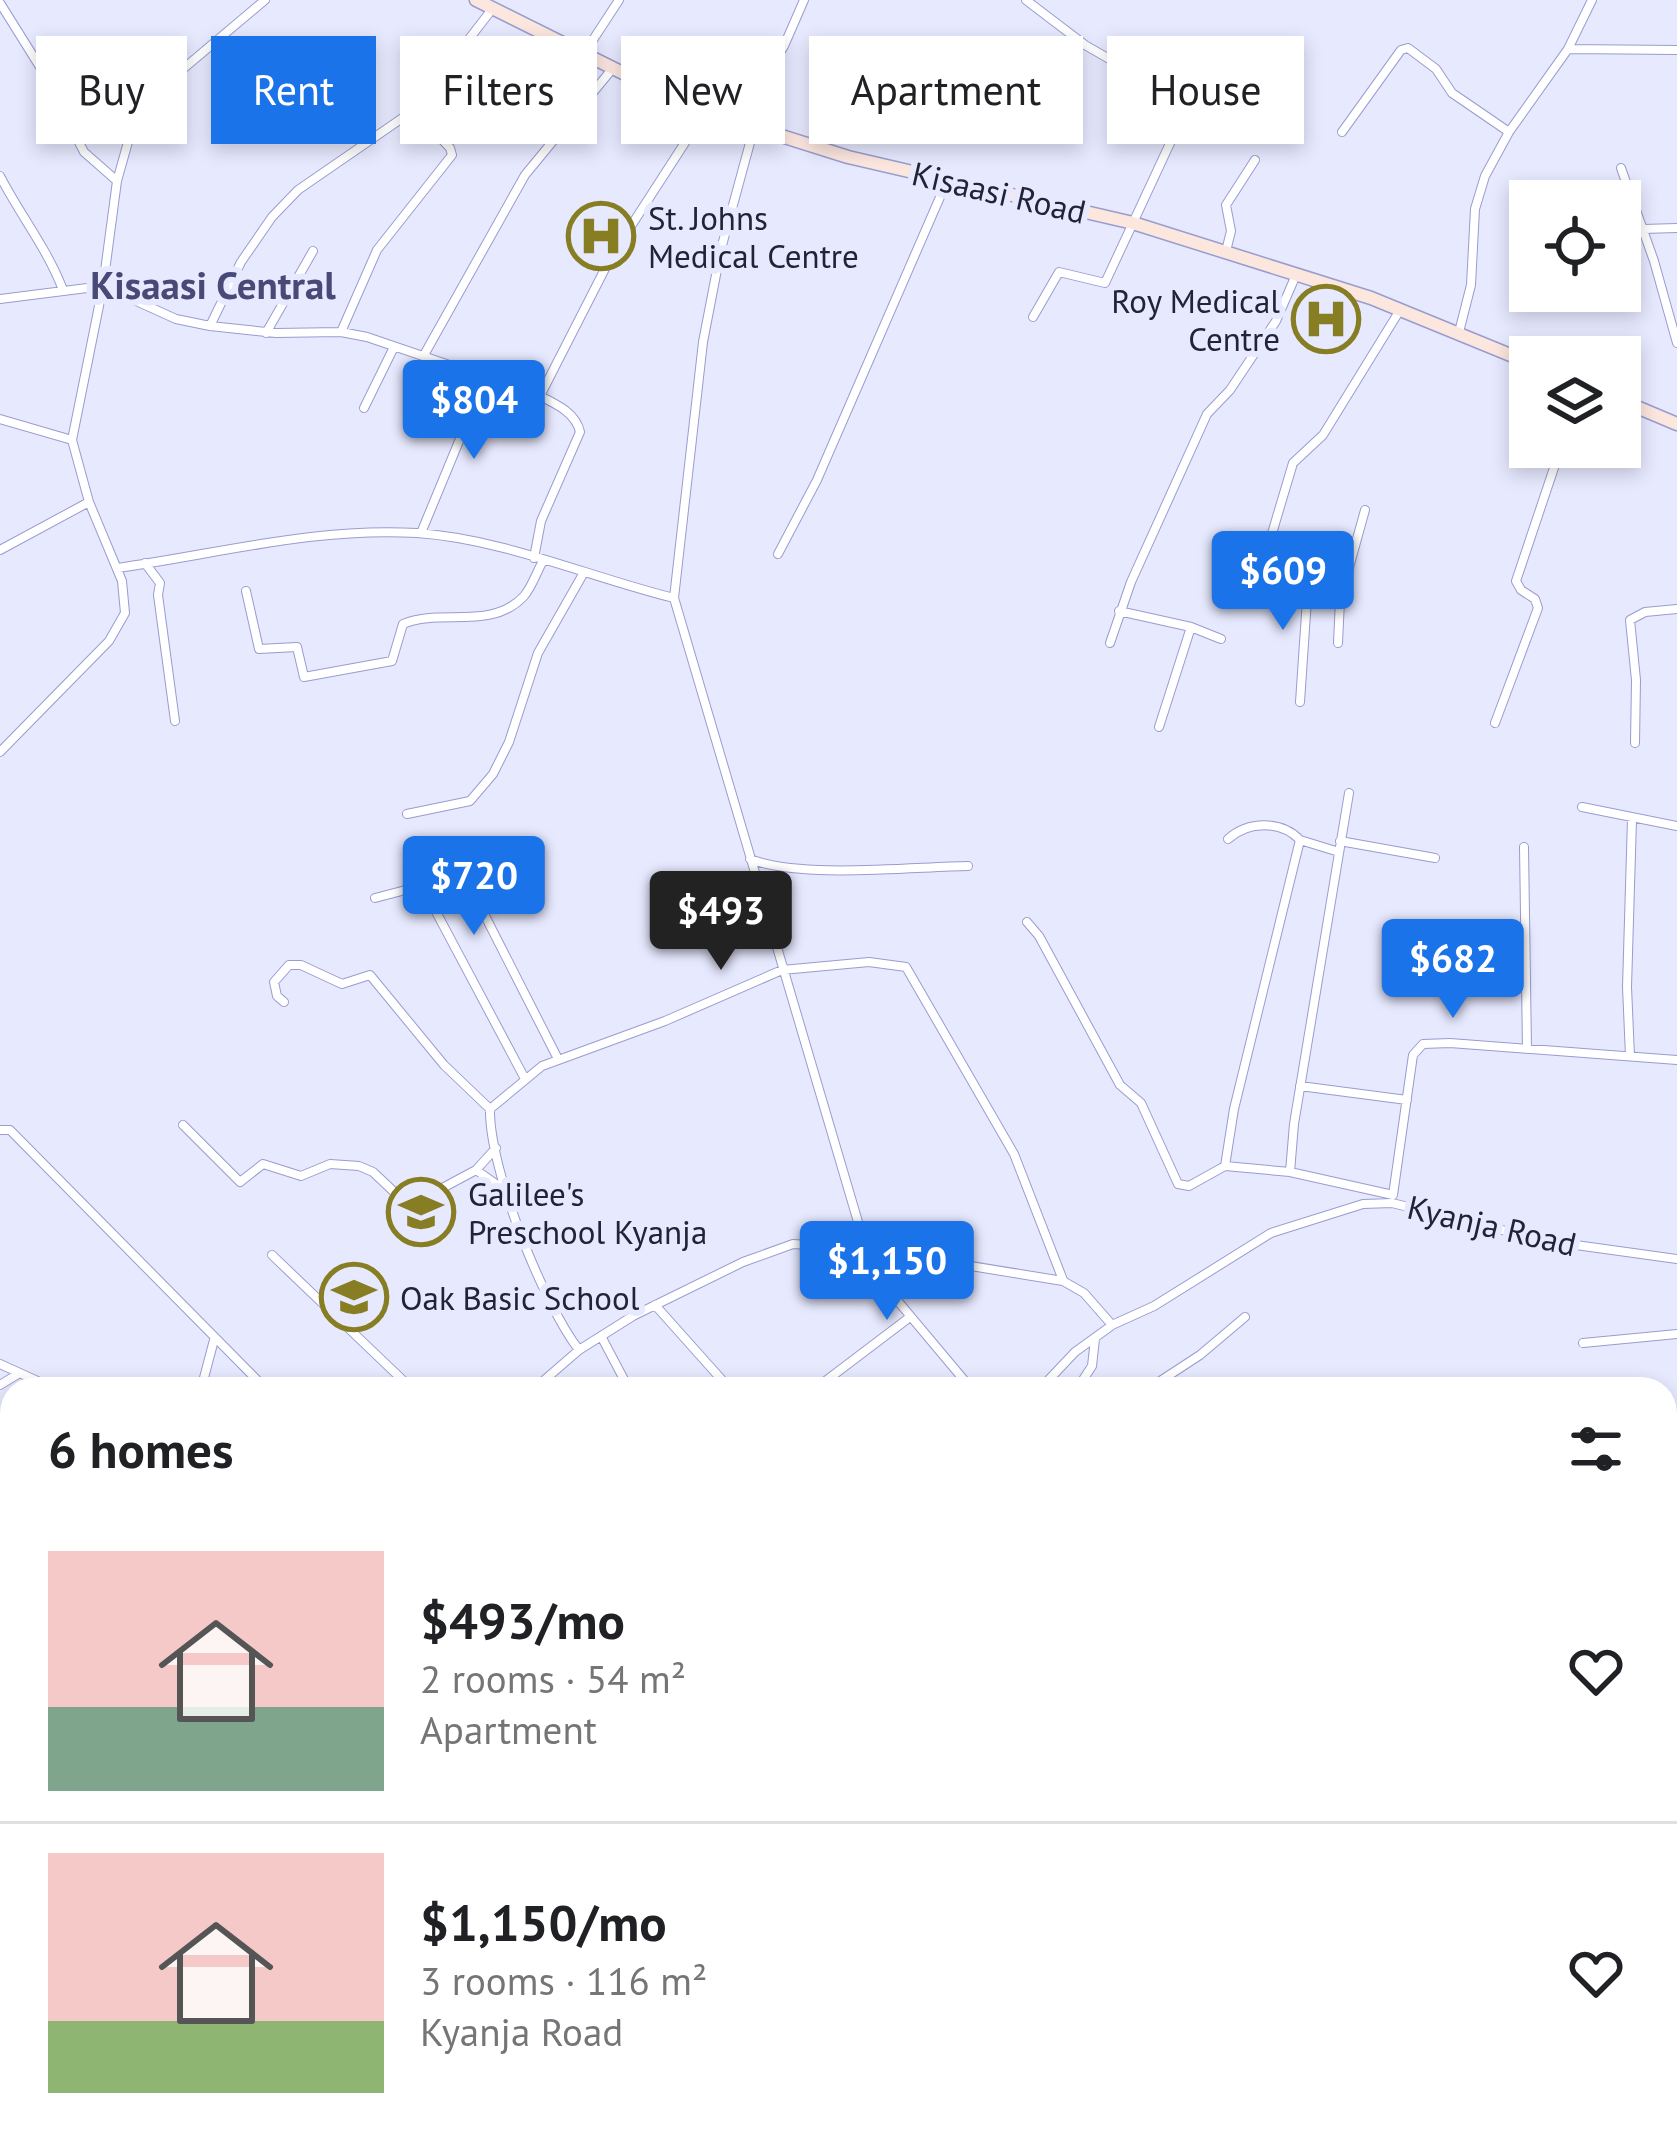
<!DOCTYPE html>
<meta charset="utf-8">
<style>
body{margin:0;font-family:"PT Sans",sans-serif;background:#f6f6f6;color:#202124;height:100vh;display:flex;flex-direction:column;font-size:45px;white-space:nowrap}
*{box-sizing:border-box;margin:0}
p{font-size:39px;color:#757577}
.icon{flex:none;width:66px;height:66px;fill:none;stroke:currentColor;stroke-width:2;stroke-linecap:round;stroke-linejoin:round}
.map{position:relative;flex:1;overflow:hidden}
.sheet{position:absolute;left:0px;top:1377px;width:1677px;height:768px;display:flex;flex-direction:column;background:#fff;border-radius:36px 36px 0 0;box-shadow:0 6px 18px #0003}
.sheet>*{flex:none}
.guide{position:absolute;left:36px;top:36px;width:1605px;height:108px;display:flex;gap:24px}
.tools{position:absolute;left:1509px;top:180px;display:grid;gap:24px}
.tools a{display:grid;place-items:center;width:132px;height:132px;border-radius:0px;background:#fff;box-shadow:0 6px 18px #0003;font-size:60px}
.price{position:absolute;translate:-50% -102px;padding:0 27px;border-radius:12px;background:#1a73e8;color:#fff;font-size:39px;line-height:78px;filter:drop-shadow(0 3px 6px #0008)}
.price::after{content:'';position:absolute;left:50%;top:72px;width:36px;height:27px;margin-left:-18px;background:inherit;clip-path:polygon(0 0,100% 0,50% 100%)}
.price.current{background:#222;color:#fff}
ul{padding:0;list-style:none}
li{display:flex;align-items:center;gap:36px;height:300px;padding:0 48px}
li+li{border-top:3px solid #e0e0e0}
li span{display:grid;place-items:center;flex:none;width:336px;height:240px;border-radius:0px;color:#555}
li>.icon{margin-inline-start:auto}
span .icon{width:144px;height:144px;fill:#fffc;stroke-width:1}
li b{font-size:51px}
h2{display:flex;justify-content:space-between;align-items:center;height:144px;padding:0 48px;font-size:51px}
.pill{padding:0 42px;border-radius:0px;background:#fff;box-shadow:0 6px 18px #0003;font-size:42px;line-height:108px}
.pill.current{background:#1a73e8;color:#fff}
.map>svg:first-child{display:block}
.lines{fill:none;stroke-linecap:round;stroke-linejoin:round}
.street-casing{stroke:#999ccf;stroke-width:10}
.secondary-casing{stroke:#999ccf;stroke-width:15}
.street{stroke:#fff;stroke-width:8}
.secondary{stroke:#fce7df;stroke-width:12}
.labels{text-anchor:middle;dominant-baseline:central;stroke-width:12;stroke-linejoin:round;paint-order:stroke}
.street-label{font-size:33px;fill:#232337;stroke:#e7e9ff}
.poi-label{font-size:33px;fill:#232337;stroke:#e7e9ff;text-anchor:start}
.quarter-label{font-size:39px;font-weight:bold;fill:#484976;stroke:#e7e9ff}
</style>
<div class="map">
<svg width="1677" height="2145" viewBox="0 0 1677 2145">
<rect width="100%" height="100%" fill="#e7e9ff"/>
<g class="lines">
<g class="street-casing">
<path id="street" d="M1026,0l59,45 92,53 8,13 -80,172 -46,-11 -26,45
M0,3l40,64 44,85 33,29
M1568,49l109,1
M585,52l34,-52
M737,121l47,-75 20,-46
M754,128l-33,121 -18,93 -29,256 192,651
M1342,132l59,-82 7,-2 28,21 16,24 57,39
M1621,168l33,93 23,82
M0,176c20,39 47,72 63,114
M1643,229l34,-1
M1226,251l5,-20 -5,-26 29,-45
M0,299l103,-13 73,33 34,7 66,7 65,-1 26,5 173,59 71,-139 95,-147
M210,326l31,-64 31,-45 26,-27 116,-80 79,-102
M341,332l36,-82 75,-95 -2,-7 -36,-38
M1459,332l12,-47 4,-76 10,-33 24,-44 59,-83 24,-49
M266,333l47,-82
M424,355l101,-180 88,-107
M364,408l30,-61
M0,419l72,21
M421,533l65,-157
M0,550l89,-48
M778,554l39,-74 130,-299
M534,558l7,-37 39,-89c-4,-19 -24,-28 -40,-36
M145,563l15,20 -2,12 17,126
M117,568c100,-14 198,-41 300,-35 87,6 172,44 257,65
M246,591l13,58 38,-2 7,30 88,-16 11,-37c38,-16 89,7 121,-28 8,-9 13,-25 19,-35
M1307,599l33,1
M1119,611l72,16 30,12
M1110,643l21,-61 76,-168 23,-24 46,-69 20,-46
M1338,643l2,-43 25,-90
M1300,702l7,-103 -7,-11 -33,-10 -5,-11 31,-104 30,-28 77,-125
M1495,723l43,-115 -3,-9 -14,-9 -5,-9 45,-134
M1159,727l32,-100
M1635,743l1,-63 -6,-60 15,-8 32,-3
M0,752l109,-111 16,-28 -3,-32 -33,-79 -17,-62 31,-154 14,-105 13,-46 28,-45 107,-90
M1582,807l95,19
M407,814l63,-13 23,-27 16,-32 29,-89 45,-79
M1300,840l39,12
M1340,841l95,17
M1524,847l3,202
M750,859c49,20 161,8 218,7
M375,898l42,-11 9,6 98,184
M480,906l78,153
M1027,922l12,14 81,149 21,18 37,81 11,2 36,-20 65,6 103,23
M284,1002l-7,-6 -3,-14 15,-17h12l41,19 28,-9 74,90 46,44
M1630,1056l-3,-69 5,-168
M1300,1086l107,14
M183,1125l57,57 23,-18 38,12 29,-12 29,2 14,6 36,34 67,-36 20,-22
M0,1130h10l256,259
M1225,1166l9,-57 66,-269c-19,-20 -52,-19 -72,-1
M476,1170l30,21
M1290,1172l4,-48 55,-331
M1393,1195l20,-140 10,-11 27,-1 227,17
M855,1250l109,130 -5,9
M272,1255l140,134
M655,1305l75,84
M601,1336l28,53
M1583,1343l94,-9
M579,1350c-36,-47 -90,-181 -89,-241l52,-43 123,-45 117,-51 87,-8 37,5 108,187 49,126
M0,1364l55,25
M0,1385l18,-11
M201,1389l13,-49
M534,1389l45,-39 54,-34 110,-54 50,-18 73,5 197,32 21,12 28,32 42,-19 117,-73 92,-29 29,-1 155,38 130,18
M815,1389l95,-72
M1040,1389l35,-37 36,-26
M1077,1389l15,-23 3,-27
M1148,1389l52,-34 45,-38
M0,1740l12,-7
M1665,1751l12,-5
M1665,1855l12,22
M1665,1947l12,-4
M0,1950l12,17
M664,2133l7,12
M1605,2133l72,12
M141,2142l20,-9
M759,2145l18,-12
M1023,2145l5,-12
M1300,2145l1,-12
M1563,2145l6,-12"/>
</g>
<g class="secondary-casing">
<path id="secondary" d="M476,0l179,89 82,33 111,35 285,66 238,75 159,65
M1620,400l57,24"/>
</g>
<use href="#street" class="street"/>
<use href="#secondary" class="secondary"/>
</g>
<defs>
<g id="hospital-ring" transform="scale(3.45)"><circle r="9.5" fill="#e7e9ff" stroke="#877d23" stroke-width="1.5"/><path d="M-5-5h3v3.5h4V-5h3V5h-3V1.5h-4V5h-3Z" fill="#877d23"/></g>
<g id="school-ring" transform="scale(3.45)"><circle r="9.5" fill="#e7e9ff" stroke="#877d23" stroke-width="1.5"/><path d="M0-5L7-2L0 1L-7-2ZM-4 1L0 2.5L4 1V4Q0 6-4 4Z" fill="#877d23"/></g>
</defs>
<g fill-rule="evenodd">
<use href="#hospital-ring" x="601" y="236"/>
<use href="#hospital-ring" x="1326" y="319"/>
<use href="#school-ring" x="421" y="1212"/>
<use href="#school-ring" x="354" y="1297"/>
</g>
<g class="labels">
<g class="street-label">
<text transform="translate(999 192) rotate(13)">Kisaasi Road</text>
<text transform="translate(1492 1225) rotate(13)">Kyanja Road</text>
</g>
<g class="poi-label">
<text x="648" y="217">St. Johns<tspan x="648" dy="38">Medical Centre</tspan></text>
<text x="1280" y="300" text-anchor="end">Roy Medical<tspan x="1280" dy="38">Centre</tspan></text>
<text x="468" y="1193">Galilee's<tspan x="468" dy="38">Preschool Kyanja</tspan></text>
<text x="400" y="1297">Oak Basic School</text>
</g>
<g class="quarter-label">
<text x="213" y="284">Kisaasi Central</text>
</g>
</g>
</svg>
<div class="tools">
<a><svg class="icon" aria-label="locate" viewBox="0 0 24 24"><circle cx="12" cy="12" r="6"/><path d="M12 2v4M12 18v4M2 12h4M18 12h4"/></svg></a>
<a><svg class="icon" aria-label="layers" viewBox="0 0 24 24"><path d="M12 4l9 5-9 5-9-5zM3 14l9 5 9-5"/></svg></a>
</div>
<b class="price" style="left:474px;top:462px">$804</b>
<b class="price" style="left:1283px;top:633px">$609</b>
<b class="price" style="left:474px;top:938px">$720</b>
<b class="price current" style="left:721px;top:973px">$493</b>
<b class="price" style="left:1453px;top:1021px">$682</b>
<b class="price" style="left:887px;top:1323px">$1,150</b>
<div class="guide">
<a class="pill">Buy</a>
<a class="pill current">Rent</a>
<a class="pill">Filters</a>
<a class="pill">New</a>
<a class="pill">Apartment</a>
<a class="pill">House</a>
</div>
<section class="sheet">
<h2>6 homes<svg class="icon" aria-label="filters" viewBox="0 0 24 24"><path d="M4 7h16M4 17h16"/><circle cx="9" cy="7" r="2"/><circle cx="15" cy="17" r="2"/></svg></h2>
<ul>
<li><span style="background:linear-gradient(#f6c9c9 65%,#7fa58c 0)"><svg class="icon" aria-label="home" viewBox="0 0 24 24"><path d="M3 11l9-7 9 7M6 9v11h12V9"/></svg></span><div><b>$493/mo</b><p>2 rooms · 54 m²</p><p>Apartment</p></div><svg class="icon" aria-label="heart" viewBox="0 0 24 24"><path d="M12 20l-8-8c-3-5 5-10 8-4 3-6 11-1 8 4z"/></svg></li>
<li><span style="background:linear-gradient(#f6c9c9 70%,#8fb573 0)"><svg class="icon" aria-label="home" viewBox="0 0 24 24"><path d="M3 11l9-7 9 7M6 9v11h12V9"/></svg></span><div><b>$1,150/mo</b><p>3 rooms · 116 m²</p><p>Kyanja Road</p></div><svg class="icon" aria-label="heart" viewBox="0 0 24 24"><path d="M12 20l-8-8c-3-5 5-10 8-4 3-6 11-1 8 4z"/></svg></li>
</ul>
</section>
</div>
